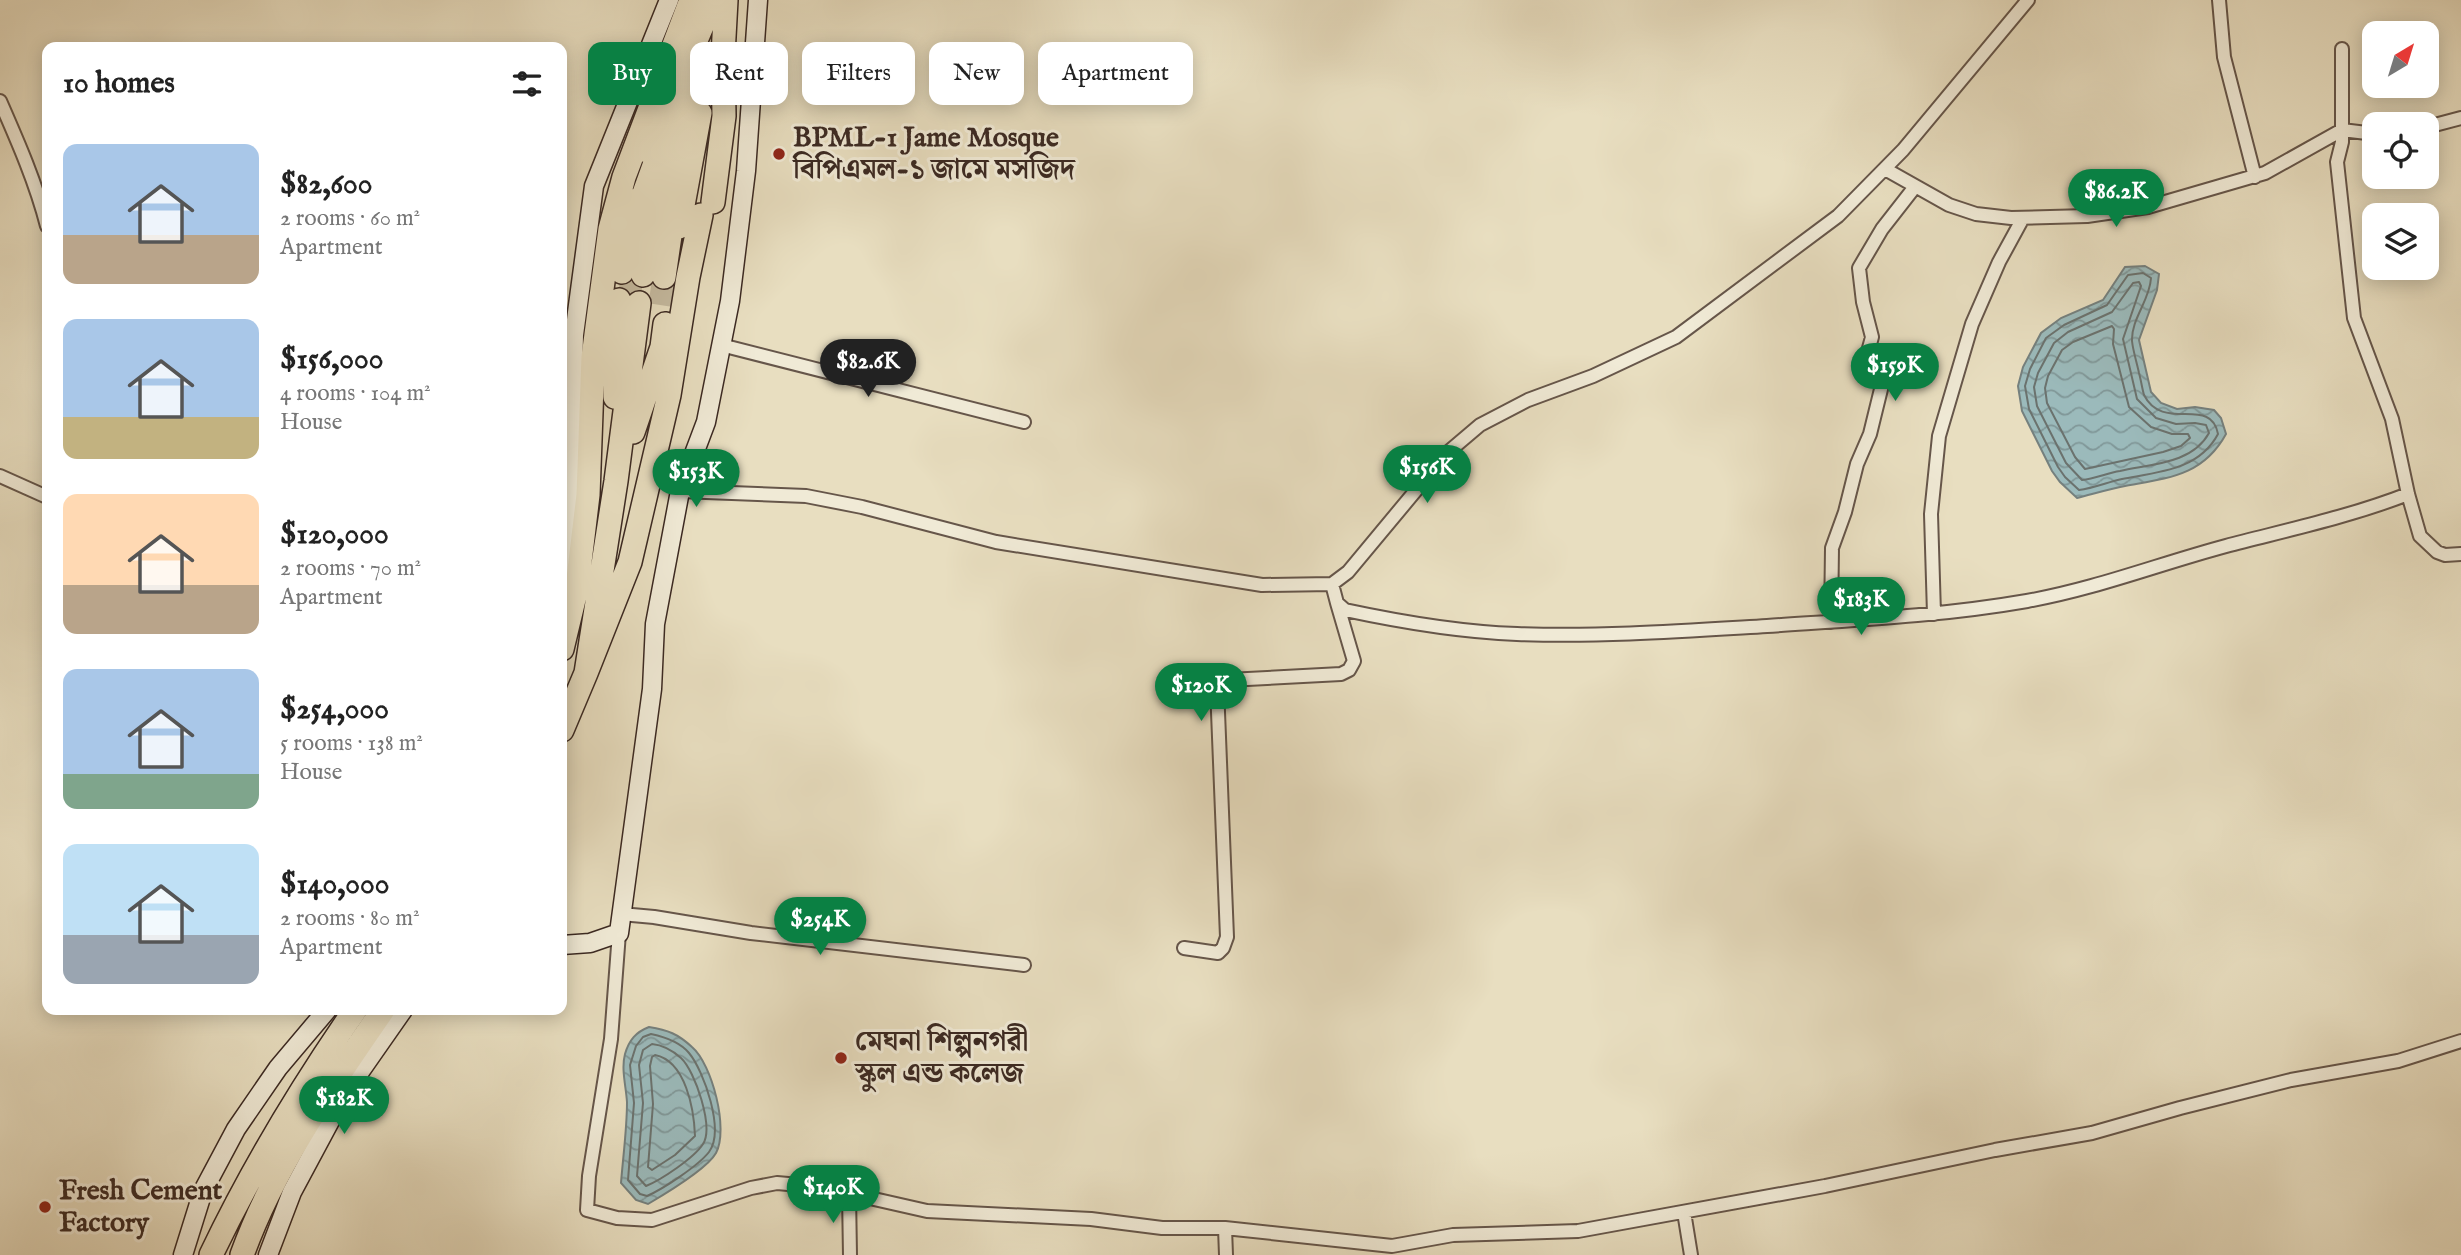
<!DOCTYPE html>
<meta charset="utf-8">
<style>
body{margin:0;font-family:"IM FELL English","Noto Serif Bengali",serif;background:#f6f6f6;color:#222;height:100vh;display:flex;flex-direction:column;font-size:26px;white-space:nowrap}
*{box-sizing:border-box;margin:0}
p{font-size:23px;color:#767676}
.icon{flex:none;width:38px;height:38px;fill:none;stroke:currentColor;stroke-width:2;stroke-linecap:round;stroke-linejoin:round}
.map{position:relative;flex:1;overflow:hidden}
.drawer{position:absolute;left:42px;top:42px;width:525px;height:973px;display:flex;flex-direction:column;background:#fff;border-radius:14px;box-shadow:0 4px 18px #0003}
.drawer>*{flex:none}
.banner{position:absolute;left:588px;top:42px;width:665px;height:63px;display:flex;gap:14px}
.needle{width:46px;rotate:38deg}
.tools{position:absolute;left:2362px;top:21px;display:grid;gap:14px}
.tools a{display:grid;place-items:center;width:77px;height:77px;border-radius:14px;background:#fff;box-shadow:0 4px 18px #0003;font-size:35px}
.price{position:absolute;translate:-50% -60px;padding:0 16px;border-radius:24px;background:#0b8043;color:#fff;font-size:23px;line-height:46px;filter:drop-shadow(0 2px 4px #0008)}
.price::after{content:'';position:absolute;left:50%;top:42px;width:21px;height:16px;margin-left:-10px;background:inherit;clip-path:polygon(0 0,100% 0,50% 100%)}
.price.selected{background:#222;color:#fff}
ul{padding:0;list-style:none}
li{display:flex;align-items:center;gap:21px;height:175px;padding:0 21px}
li span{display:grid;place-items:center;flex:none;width:196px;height:140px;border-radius:14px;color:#555}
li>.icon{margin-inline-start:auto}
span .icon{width:84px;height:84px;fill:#fffc;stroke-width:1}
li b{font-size:30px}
h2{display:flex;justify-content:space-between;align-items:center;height:84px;padding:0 21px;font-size:30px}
.tag{padding:0 24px;border-radius:14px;background:#fff;box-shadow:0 4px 18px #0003;font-size:24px;line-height:63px}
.tag.selected{background:#0b8043;color:#fff}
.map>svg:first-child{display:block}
.water{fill:url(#water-waves);stroke:#75807e;stroke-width:2}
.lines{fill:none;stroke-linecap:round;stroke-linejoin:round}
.shore{stroke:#6b726e;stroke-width:2}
.highway-tunnel{stroke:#c5baa0;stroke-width:23;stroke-dasharray:23 11;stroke-linecap:butt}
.street-casing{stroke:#66564a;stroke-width:16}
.secondary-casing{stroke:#3b2922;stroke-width:21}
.highway-casing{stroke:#3b2922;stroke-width:26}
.street{stroke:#f0ead6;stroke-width:12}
.secondary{stroke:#f0ead6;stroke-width:18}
.highway{stroke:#e8dec0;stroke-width:23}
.poi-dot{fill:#8f2418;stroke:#f0ead6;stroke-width:2.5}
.labels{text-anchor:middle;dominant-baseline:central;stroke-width:6;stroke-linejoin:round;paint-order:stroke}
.poi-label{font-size:28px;font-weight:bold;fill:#3b2922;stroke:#f0ead6;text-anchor:start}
</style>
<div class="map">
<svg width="2461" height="1255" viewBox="0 0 2461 1255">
<defs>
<pattern id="water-waves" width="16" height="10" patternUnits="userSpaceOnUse" patternTransform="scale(1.75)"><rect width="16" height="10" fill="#9bbabb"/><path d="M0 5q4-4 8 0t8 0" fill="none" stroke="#809798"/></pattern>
</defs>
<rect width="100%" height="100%" fill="#e8dec0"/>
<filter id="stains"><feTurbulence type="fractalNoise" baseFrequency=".00286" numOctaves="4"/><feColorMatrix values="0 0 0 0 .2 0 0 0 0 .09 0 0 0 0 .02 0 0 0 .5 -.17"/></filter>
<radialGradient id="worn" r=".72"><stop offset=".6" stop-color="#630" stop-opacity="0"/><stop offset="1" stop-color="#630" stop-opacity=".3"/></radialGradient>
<path class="water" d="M2145,266l14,8 -2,16 -18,50 12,52 10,11 16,6 18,-2 19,3 7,8 5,16c-23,42 -58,44 -101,52 -16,3 -32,8 -48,12l-17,-16 -8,-11 -30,-60 -4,-25 5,-19 18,-34 20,-15 42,-18 22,-33z
M649,1027c19,3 29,7 43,20 20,17 37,82 24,106 -9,16 -51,41 -68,51l-12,-4 -15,-17c2,-26 6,-54 6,-81 -1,-16 -6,-33 -2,-48 4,-14 11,-22 24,-27z"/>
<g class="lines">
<path class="shore" d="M2143,273l8,5c-1,22 -20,41 -19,63 1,10 5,22 7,32 2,7 3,15 5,22 19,38 67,0 74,39 -19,36 -59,38 -96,45 -14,3 -28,9 -43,11l-14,-13 -7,-10 -29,-58 -4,-23 5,-17 16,-31 18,-13 43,-20 21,-30z
M2139,282l2,4 -18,53 14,60 19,19 20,6 19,-1 11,2 3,8c-17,31 -58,31 -89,38 -13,2 -25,8 -38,9l-16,-17 -29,-57 -3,-19 4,-14 16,-30 14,-11 44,-20 21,-29z
M2112,326l2,3 -1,15 16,63 22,20 21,7h16l2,4 -9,8 -18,6 -78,17 -10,-12 -28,-54 -2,-15 3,-12 14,-26 11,-8z
M651,1034c14,3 29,8 38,19 15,18 36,78 20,99 -11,14 -46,37 -62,44l-7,-2 -12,-14 6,-77 -4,-38 6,-19 7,-9z
M652,1044c11,1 20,6 29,14 14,13 33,69 22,86 -9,14 -42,36 -57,42l-9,-10 6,-73 -4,-38 4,-15z
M655,1055c31,6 39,55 40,81l-20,19 -23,15 -4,-3 5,-63 -3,-38 2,-9z"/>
<path class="highway-tunnel" d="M629,302l3,-29
M660,305l4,-28"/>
<g class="street-casing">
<path id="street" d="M2219,0l5,57 31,120
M2342,49v93l-5,20 17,156 38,101 16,75 12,42 17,16 8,3 16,-1
M0,101c18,41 36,82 47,125
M2427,127l34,-9
M1885,169l64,36 27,9 35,4 76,-2 61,-9 117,-34 77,-43 33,4
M721,345l303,77
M0,476l47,21
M680,491l126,5 56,11 134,35 266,43 70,-1 16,-12 99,-119 33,-28 48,-25 65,-24 83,-39 162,-121 65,-66 125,-150
M1332,584l5,19 8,7c56,12 115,22 172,24 84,3 167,-3 250,-8 87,-6 174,-10 260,-25 68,-12 132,-37 199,-55 61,-16 123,-29 182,-52
M1934,614l-3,-100 8,-78 33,-112 27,-62 24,-44
M1831,622l1,-74 13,-36 12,-48 13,-30 13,-53 -14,-33 3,-11 -9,-35 -4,-34 23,-39 32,-41
M621,914l33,3 97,16 273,32
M619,933l-8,106 -22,137 -2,34 30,8 35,2 99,-32 26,-5 44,4 106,24 164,8 71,9h63l167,18 61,-11 125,-4 247,-45 170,-36 97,-17 88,-25 111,-28 107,-19 63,-20
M1184,948l34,5 5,-5 4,-11 -10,-250 11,-7 113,-6 8,-4 5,-9 -17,-58
M849,1194l1,61
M1684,1212l7,43
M1225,1228l1,27"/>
</g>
<g class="secondary-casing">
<path id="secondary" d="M562,592l12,-70 2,-53 -4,-53 2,-81 20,-149 75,-186
M562,945l28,-2 29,-10 33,-244 3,-65 25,-133 26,-69 24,-121 16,-130 12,-171
M183,1255l20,-64 33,-62 42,-61 49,-58
M268,1255l24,-63 53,-99 58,-83"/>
</g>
<g class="highway-casing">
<path id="highway" d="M649,152l64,-152
M713,202l11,-86 -1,-61 3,-55
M639,222l3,-23 22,-61
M658,227l4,-25 40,-145
M679,227l21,-114
M622,272l7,-72
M643,275l8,-69
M664,277l10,-69
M615,397v-54l4,-43
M633,432l29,-85 3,-23
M562,649l15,-62 11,-92 5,-138 17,-128 14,-52 67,-177
M586,673l44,-111 39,-167 19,-118 13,-62
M562,730l24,-57 30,-192 23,-178
M211,1255c41,-86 90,-167 144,-245
M242,1255c32,-89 88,-168 141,-245"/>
</g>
<use href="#street" class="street"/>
<use href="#secondary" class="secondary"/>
<use href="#highway" class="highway"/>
</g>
<g class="poi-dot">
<circle cx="779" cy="154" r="7"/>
<circle cx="841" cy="1058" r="7"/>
<circle cx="45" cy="1207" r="7"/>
</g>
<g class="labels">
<g class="poi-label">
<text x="793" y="138">BPML-1 Jame Mosque<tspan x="793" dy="32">বিপিএমল-১ জামে মসজিদ</tspan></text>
<text x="855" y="1042">মেঘনা শিল্পনগরী<tspan x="855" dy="32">স্কুল এন্ড কলেজ</tspan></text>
<text x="59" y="1191">Fresh Cement<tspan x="59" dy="32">Factory</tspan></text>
</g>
</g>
<rect width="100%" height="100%" filter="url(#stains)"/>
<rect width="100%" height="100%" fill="url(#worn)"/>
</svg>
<div class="tools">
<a><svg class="needle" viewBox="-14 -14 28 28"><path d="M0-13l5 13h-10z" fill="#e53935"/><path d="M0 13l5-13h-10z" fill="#767676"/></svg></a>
<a><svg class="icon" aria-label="locate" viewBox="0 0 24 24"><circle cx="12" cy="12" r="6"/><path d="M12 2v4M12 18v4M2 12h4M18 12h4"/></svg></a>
<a><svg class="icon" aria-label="layers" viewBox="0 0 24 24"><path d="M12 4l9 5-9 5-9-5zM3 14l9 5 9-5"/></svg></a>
</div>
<b class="price" style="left:2116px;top:229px">$86.2K</b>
<b class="price selected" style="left:868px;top:399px">$82.6K</b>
<b class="price" style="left:1895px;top:403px">$159K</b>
<b class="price" style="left:1427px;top:505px">$156K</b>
<b class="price" style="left:696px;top:509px">$153K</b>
<b class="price" style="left:1861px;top:637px">$183K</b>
<b class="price" style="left:1201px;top:723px">$120K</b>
<b class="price" style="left:820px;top:957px">$254K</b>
<b class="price" style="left:344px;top:1136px">$182K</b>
<b class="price" style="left:833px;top:1225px">$140K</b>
<div class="banner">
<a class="tag selected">Buy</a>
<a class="tag">Rent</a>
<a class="tag">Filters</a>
<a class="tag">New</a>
<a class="tag">Apartment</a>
</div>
<section class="drawer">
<h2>10 homes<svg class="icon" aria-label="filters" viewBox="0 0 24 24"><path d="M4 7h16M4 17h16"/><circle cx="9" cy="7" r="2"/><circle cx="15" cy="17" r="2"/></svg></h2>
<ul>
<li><span style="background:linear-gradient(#a9c7e8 65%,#b9a48a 0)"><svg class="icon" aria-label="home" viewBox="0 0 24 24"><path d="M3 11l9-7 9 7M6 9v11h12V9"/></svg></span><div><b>$82,600</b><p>2 rooms · 60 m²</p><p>Apartment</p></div></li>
<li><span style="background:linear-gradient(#a9c7e8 70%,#c2b280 0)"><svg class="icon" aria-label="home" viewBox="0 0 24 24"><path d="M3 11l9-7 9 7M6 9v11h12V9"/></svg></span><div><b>$156,000</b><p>4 rooms · 104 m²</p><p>House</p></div></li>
<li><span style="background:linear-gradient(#ffd9b3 65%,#b9a48a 0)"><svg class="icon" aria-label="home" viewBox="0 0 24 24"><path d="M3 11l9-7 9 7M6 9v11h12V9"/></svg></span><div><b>$120,000</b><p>2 rooms · 70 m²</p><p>Apartment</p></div></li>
<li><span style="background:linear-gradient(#a9c7e8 75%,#7fa58c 0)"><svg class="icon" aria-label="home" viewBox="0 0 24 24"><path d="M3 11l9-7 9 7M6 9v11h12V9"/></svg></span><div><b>$254,000</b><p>5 rooms · 138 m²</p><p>House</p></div></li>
<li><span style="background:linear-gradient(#bfe0f5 65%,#9aa5b1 0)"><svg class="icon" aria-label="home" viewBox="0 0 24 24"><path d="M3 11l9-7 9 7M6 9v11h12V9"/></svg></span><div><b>$140,000</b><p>2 rooms · 80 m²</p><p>Apartment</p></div></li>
</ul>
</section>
</div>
